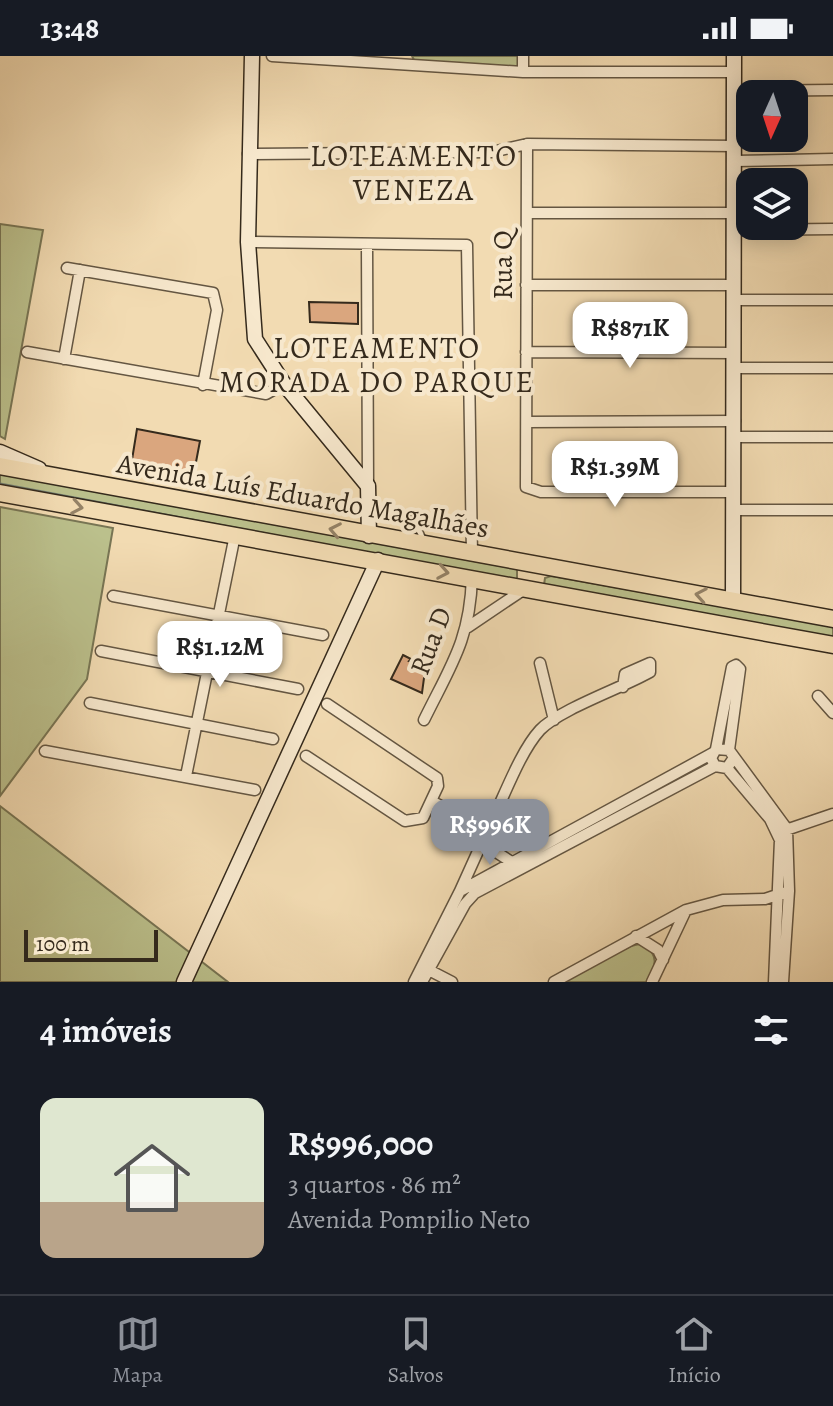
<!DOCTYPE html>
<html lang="pt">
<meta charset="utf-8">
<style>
body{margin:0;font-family:Alegreya,serif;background:#20242c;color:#f1f3f6;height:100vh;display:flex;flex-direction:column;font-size:30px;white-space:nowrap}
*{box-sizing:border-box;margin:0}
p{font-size:26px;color:#9ea1a6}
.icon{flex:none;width:44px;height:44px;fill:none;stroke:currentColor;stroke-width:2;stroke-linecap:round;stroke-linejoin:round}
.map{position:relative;height:926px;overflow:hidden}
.drawer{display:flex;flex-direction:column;background:#171b24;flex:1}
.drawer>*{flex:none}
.needle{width:52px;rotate:183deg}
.controls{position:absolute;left:736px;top:24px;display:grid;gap:16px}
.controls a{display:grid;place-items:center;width:72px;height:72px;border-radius:16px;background:#171b24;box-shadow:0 4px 20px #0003;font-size:40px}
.scale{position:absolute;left:24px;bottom:20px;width:134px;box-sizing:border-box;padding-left:8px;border:4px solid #352a1c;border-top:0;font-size:22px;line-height:28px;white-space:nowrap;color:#352a1c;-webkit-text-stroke:6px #f7e8cd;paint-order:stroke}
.price{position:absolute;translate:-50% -68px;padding:0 18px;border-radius:16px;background:#fff;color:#222;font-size:26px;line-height:52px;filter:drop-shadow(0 2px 4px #0008)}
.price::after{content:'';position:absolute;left:50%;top:48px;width:24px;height:18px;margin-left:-12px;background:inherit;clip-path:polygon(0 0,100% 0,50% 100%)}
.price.active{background:#8c9099;color:#fff}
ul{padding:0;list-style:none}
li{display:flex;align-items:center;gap:24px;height:200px;padding:0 40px}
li+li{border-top:2px solid #363941}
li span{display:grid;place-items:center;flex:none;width:224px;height:160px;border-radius:16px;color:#555}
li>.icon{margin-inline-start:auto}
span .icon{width:96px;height:96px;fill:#fffc;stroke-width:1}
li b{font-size:34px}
h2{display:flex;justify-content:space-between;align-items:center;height:96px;padding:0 40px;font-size:34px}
.status{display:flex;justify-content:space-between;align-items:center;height:56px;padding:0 40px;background:#171b24;direction:ltr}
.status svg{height:22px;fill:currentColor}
.tabs{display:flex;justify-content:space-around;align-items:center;height:112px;border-top:2px solid #363941;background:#171b24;font-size:22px;color:#9ea1a6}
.tabs a{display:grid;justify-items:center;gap:4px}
.tabs .active{color:#8c9099}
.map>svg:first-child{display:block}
.green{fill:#bbc08c;stroke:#787554;stroke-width:2}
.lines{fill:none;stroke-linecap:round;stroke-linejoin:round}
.stream{stroke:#738077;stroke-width:3}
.building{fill:#daa67e;stroke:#352a1c;stroke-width:2}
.lane-casing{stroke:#645642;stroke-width:8}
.street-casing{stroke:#645642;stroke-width:13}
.secondary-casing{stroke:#352a1c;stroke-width:17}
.primary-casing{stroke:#352a1c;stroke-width:19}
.lane{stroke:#f7e8cd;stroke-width:5}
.street{stroke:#f7e8cd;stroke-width:10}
.secondary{stroke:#f7e8cd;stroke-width:14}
.primary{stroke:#f2dbb2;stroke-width:16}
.oneway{stroke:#948267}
.labels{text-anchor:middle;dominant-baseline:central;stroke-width:8;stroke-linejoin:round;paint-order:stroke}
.street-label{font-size:28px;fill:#352a1c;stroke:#f7e8cd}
.neighbourhood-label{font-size:30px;letter-spacing:2px;fill:#352a1c;stroke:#f7e8cd}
</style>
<div class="status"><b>13:48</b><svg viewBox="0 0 49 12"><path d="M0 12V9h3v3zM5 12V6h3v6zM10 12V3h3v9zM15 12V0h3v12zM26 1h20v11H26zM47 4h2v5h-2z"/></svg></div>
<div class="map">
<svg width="833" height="926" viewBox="0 0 833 926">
<rect width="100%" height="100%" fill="#f2dbb2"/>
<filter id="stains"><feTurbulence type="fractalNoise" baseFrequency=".0025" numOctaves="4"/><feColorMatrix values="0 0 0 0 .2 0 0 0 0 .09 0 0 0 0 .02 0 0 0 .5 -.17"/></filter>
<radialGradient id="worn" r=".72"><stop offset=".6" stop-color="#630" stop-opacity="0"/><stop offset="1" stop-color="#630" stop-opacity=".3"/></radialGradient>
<path class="green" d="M412,0h110v12l-107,-6z
M0,168l43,6 -38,209 -5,-3z
M0,418l517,95v11l-517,-90z
M0,451l113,21 -26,151 -87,117z
M551,520l282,50v13l-289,-54 1,-7z
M0,750l228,176h-228z
M644,887c15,14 12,21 4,39h-89l72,-36z"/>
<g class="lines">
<path class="stream" d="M0,428l272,51"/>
</g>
<path class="building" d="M309,246l49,1v21l-48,-2z
M137,373l63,12 -8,42 -62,-11z
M403,599l8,4 -2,2 23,8 -8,9 -2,15 -31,-14z"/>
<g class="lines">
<g class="lane-casing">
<path id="lane" d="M371,453c29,4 43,3 53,33"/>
</g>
<g class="street-casing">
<path id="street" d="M272,0l251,16h211
M523,16v-16
M734,35l99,-1
M527,88l-1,343 15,5h193
M248,98l244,-2 35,-8 208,2
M735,105l98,-2
M527,157h208
M735,174l98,-1
M248,186l219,3 5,309
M367,188l1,242
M67,212l146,25 4,17 -14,75
M526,229h209
M735,244h98
M27,296l239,42 18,-10
M526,296l209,1
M64,303l16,-89
M736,312h97
M527,366l208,-1
M734,381h99
M734,454h99
M113,540l210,39
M468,571l55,-37
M101,595l197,38
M540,607l14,57
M818,640l15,17
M90,647l183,36
M424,664c27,-55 46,-80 48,-143
M716,693l16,-82 4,-2 4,4 -11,81
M45,695l210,39
M306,700l99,65 18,-3 15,-32 -1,-8 -110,-74
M733,703l-6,9 -12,-2 -4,-8 5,-9 13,1 58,79 2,62 -6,91
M727,712l43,51 10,21 -6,142
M186,720l49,-241
M431,745l57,28 -28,62
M783,775l50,-17
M516,809l-23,-15 -5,-21c15,-29 31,-76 52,-99 20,-21 82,-42 110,-58v-9l-25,11 -2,13
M636,880l22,14 5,10
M423,911l29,15
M414,926l46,-91 253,-138
M422,926l43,-78 10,-11 240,-127
M554,926l132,-72 37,-10 42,-1 24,-8
M652,926l34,-72"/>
</g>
<g class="secondary-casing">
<path id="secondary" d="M252,0l-4,186 7,97 29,45 84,102 1,50
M0,396l39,17
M733,545l1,-545
M184,926l194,-422"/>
</g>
<g class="primary-casing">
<path id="primary" d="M0,410l833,153
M0,437l833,152"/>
</g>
<use href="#lane" class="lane"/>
<use href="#street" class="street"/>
<use href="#secondary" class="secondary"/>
<use href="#primary" class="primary"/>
</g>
<defs><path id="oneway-chevron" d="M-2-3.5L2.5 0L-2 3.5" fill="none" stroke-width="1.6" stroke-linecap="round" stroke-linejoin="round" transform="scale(2)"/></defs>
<g class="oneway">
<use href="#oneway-chevron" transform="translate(77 451) rotate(10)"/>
<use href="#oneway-chevron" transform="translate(335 474) rotate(-169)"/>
<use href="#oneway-chevron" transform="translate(443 516) rotate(10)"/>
<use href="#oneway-chevron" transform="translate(701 539) rotate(-170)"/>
</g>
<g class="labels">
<g class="street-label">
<text transform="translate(503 209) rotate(-90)">Rua Q</text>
<text transform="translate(303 440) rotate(10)">Avenida Luís Eduardo Magalhães</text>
<text transform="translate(431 585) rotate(-69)">Rua D</text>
</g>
<g class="neighbourhood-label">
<text x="414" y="100">LOTEAMENTO<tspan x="414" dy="34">VENEZA</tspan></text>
<text x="377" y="292">LOTEAMENTO<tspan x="377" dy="34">MORADA DO PARQUE</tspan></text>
</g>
</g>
<rect width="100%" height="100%" filter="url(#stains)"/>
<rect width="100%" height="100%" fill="url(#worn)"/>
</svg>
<div class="controls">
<a><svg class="needle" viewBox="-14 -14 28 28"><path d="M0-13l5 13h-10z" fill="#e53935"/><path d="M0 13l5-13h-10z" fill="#9ea1a6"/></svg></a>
<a><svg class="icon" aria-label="layers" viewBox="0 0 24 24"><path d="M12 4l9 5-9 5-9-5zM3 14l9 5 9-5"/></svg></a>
</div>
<div class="scale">100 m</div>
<b class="price" style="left:630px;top:314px">R$871K</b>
<b class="price" style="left:615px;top:453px">R$1.39M</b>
<b class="price" style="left:220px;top:633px">R$1.12M</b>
<b class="price active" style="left:490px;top:811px">R$996K</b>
</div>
<section class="drawer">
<h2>4 imóveis<svg class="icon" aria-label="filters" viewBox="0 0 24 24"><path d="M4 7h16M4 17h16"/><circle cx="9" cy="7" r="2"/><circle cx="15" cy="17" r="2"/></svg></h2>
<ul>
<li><span style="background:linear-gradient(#dfe7d0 65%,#b9a48a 0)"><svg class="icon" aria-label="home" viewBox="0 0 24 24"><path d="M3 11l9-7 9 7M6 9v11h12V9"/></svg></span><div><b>R$996,000</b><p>3 quartos · 86 m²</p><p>Avenida Pompilio Neto</p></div></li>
</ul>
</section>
<nav class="tabs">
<a class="active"><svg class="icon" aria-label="map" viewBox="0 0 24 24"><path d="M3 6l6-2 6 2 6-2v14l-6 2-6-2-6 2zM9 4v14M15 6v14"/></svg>Mapa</a>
<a><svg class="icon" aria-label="saved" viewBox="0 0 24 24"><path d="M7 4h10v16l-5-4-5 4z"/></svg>Salvos</a>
<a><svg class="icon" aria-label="home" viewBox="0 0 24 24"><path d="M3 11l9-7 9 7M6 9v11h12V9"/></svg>Início</a>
</nav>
